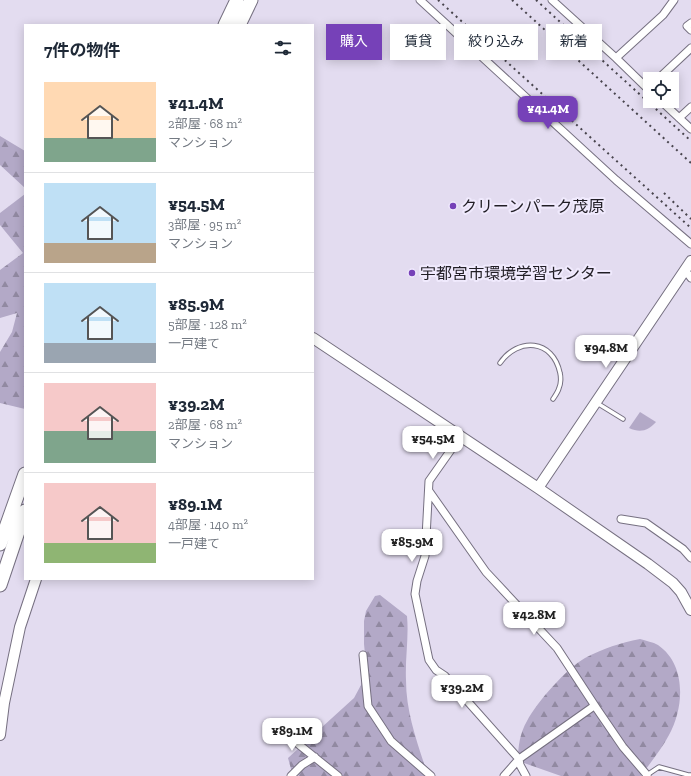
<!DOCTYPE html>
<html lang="ja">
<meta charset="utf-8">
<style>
body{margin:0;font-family:"Zilla Slab","Noto Sans JP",serif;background:#f2f2f3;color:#1f2937;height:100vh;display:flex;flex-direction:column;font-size:15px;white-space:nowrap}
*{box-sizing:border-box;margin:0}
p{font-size:13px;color:#747a83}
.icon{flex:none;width:22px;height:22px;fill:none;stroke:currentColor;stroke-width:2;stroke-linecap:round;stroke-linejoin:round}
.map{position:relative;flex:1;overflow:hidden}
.drawer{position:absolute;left:24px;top:24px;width:290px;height:556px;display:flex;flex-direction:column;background:#fff;border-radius:0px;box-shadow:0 2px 10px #0003}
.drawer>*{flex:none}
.banner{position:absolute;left:326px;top:24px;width:305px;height:36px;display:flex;gap:8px}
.tools{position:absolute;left:643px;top:72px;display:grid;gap:8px}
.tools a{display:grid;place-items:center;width:36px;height:36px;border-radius:0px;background:#fff;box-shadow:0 2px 10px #0003;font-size:20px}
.price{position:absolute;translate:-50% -34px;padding:0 9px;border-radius:8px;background:#fff;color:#222;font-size:13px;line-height:26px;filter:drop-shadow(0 1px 2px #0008)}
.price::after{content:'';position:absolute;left:50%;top:24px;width:12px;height:9px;margin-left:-6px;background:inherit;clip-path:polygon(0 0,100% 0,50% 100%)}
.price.active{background:#7641b8;color:#fff}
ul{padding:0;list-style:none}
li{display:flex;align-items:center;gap:12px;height:100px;padding:0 20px}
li+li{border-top:1px solid #e0e1e3}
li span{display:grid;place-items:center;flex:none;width:112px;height:80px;border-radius:0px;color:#555}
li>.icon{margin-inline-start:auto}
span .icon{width:48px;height:48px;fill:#fffc;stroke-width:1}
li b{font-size:17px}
h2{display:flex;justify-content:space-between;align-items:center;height:48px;padding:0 20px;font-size:17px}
.chip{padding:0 14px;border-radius:0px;background:#fff;box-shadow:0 2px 10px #0003;font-size:14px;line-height:36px}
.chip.active{background:#7641b8;color:#fff}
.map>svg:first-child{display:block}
.forest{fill:url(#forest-firs)}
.garden{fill:#b3a9c7}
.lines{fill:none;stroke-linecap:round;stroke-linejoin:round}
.lane-casing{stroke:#767081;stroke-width:5.5}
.street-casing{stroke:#767081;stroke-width:9}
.secondary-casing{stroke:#767081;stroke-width:12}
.highway-casing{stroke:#767081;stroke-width:15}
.lane{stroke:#fff;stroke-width:3.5}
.street{stroke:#fff;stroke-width:7}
.secondary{stroke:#fff;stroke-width:10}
.highway{stroke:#fff;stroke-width:13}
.rail{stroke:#48444d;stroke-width:2;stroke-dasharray:2 4;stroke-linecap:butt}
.poi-dot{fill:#7641b8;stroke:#f0eafd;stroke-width:1.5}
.labels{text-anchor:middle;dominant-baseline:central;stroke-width:4;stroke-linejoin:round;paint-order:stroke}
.poi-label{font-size:16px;fill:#211e25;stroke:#f0eafd;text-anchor:start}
</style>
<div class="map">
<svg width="691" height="776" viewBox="0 0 691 776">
<defs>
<pattern id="forest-firs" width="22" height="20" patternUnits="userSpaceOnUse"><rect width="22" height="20" fill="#b3a9c7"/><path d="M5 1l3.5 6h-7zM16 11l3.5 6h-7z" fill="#9189a1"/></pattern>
</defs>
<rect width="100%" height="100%" fill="#e3dcf0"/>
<path class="forest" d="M0,136l25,15v37l-25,-23z
M25,194v215l-25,-6v-51l12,-20 5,-19 -17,5v-48l23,-17 -23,-28v-12z
M380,595l27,21c2,21 -2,43 -1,64 0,34 12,64 22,96h-129l-8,-7 -3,-11 66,-60 7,-13 5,-20 -2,-21v-23l2,-10 9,-15z
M640,639c6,2 13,3 18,6 29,20 26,63 11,90 -8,15 -19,28 -28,41h-80l-37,-13 -6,-3c0,-14 2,-27 9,-39 10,-19 40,-53 58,-63 19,-10 35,-15 55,-19z"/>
<path class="garden" d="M640,412l16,10c-8,9 -16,11 -27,6z"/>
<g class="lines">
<g class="lane-casing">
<path id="lane" d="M500,363c18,-26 53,-24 60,10 1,4 1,11 -1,15 -1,4 -4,8 -6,11
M597,403l26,16
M647,775l12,-8 29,8h3"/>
</g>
<g class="street-casing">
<path id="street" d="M420,0l196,180 75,64
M552,0l64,58 34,33
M691,23l-4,3 4,4
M616,58l47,-43 11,-15
M658,79l33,-31
M661,101l30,28
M679,118l12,-11
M685,270l6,8
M460,437l-31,44 -4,75 -8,25 -2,13 14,66 7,10 9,6 74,83 1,6 6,11
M429,491l57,81 71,76 40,61 26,38 24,28
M621,519l25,4 37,26 8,9
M363,655l5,51 23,35 40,35
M282,731l56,45
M291,776l11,-11 13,-8
M504,776l15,-17 75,-53"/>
</g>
<g class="secondary-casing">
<path id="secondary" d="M313,338l225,150 110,76 25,19 8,9 10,18
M538,488l153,-227
M0,735l4,-32 16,-76 16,-48"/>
</g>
<g class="highway-casing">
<path id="highway" d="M225,25l12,-25
M239,25l12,-25
M0,544l25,-70
M0,585l25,-74"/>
</g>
<use href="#lane" class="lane"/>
<use href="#street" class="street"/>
<use href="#secondary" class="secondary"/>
<use href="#highway" class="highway"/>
<path class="rail" d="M438,0l253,228
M512,0l179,163
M536,0l155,141
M484,25l29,20
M664,193l27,26"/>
</g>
<g class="poi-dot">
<circle cx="453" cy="206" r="4"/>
<circle cx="412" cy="273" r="4"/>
</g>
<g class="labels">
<g class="poi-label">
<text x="461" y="206">クリーンパーク茂原</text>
<text x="420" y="273">宇都宮市環境学習センター</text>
</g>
</g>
</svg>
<div class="tools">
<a><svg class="icon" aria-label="locate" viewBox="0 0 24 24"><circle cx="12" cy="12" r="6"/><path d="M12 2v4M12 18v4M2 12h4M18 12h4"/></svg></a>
</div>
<b class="price active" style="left:548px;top:130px">¥41.4M</b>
<b class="price" style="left:606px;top:369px">¥94.8M</b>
<b class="price" style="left:433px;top:460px">¥54.5M</b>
<b class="price" style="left:412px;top:563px">¥85.9M</b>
<b class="price" style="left:534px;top:636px">¥42.8M</b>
<b class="price" style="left:462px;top:709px">¥39.2M</b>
<b class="price" style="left:292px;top:752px">¥89.1M</b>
<div class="banner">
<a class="chip active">購入</a>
<a class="chip">賃貸</a>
<a class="chip">絞り込み</a>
<a class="chip">新着</a>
</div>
<section class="drawer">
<h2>7件の物件<svg class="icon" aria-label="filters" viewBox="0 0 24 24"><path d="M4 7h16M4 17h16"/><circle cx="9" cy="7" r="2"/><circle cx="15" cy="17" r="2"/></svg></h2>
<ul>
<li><span style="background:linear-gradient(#ffd9b3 70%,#7fa58c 0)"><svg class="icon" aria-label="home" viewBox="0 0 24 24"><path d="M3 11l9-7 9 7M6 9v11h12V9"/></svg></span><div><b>¥41.4M</b><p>2部屋 · 68 m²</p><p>マンション</p></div></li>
<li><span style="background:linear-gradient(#bfe0f5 75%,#b9a48a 0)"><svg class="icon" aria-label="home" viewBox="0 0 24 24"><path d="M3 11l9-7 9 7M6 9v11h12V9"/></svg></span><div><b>¥54.5M</b><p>3部屋 · 95 m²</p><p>マンション</p></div></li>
<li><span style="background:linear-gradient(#bfe0f5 75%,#9aa5b1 0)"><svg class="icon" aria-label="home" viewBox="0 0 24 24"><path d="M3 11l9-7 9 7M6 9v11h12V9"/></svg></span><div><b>¥85.9M</b><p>5部屋 · 128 m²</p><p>一戸建て</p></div></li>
<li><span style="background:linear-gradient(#f6c9c9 60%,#7fa58c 0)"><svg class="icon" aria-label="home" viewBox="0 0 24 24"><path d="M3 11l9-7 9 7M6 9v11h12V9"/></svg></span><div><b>¥39.2M</b><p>2部屋 · 68 m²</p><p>マンション</p></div></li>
<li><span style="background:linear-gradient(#f6c9c9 75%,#8fb573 0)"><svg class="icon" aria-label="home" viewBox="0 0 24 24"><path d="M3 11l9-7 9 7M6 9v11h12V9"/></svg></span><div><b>¥89.1M</b><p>4部屋 · 140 m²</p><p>一戸建て</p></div></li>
</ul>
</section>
</div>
